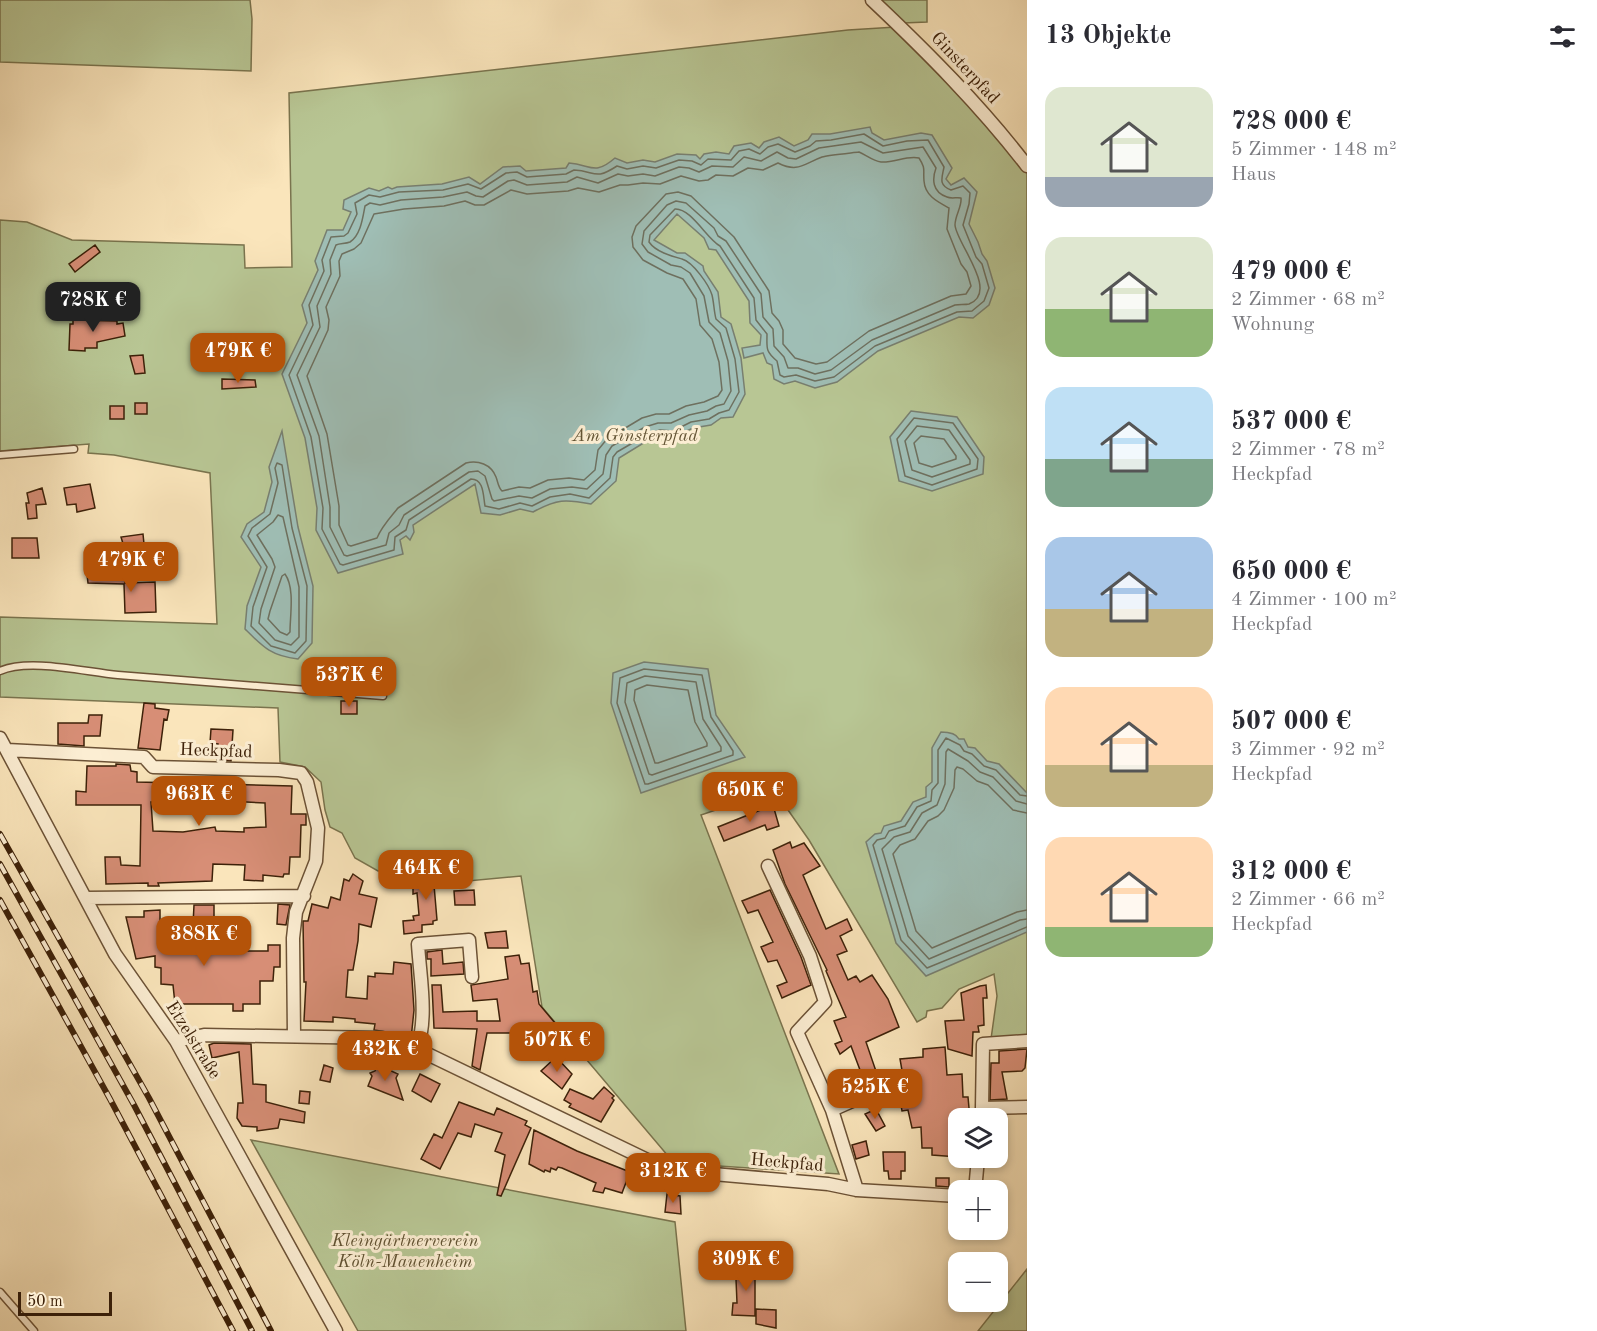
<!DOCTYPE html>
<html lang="de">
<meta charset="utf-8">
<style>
body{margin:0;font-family:"Old Standard TT",serif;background:#f2f2f3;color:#2b2b33;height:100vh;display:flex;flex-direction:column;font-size:22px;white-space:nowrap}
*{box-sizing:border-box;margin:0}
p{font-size:20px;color:#7c7c81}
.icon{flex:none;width:33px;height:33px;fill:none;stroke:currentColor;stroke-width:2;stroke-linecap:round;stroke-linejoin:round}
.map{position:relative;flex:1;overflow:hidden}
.side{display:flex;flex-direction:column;background:#fff;width:570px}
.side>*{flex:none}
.tools{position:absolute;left:948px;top:1108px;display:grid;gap:12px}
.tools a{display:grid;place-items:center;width:60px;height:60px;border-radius:12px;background:#fff;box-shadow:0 3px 9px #0003;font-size:30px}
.scale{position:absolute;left:18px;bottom:15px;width:94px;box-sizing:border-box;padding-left:6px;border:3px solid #3d2109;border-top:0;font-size:16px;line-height:21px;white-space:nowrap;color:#3d2109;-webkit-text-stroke:4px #fceed3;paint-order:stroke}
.price{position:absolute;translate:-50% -51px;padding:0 14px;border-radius:12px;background:#b45309;color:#fff;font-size:20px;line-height:39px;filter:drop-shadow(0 2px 3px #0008)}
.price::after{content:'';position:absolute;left:50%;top:36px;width:18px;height:14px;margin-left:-9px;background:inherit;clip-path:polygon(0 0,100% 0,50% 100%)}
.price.on{background:#222;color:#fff}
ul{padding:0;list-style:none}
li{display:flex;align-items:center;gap:18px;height:150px;padding:0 18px}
li span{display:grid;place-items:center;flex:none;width:168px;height:120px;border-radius:18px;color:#555}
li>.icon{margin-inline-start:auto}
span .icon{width:72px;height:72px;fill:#fffc;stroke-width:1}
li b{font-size:26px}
h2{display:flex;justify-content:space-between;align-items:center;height:72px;padding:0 18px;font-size:26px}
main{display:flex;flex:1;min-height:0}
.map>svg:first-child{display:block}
.green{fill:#b8c694;stroke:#7a744e;stroke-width:1.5}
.water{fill:#9fbeb5;stroke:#787f70;stroke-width:1.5}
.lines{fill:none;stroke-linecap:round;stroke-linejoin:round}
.shore{stroke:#6e705f;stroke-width:1.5}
.building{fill:#d78e76;stroke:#3d2109;stroke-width:1.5;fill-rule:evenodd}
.lane-casing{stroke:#6c5236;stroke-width:9}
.street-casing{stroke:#6c5236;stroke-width:15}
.lane{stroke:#fceed3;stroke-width:6}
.street{stroke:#fceed3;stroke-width:12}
.rail-casing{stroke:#3d2109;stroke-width:6}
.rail{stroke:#fceed3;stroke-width:4;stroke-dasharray:11;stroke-linecap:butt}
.labels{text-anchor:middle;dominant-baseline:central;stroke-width:6;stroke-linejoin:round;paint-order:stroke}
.street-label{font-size:18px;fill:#3d2109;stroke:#fceed3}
.park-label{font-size:18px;font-style:italic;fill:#625333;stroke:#fceed3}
</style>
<main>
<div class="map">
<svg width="1027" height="1331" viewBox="0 0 1027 1331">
<rect width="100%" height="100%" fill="#fae5bb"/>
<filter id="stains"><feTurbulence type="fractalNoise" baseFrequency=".00333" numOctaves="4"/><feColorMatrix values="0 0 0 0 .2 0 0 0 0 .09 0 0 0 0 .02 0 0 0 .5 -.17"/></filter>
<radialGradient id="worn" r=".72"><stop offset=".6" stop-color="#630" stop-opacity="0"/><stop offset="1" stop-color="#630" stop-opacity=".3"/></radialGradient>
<path class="green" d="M0,0h250l2,19 -1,52 -251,-9z
M880,0h47v22l-24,1 -5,-7z
M896,27l109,118 22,27v867h-36l6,-43 -3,-22 -35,15 -17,19 -15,3 -1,6 -9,5 -108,-182 -35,-50 -73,25 138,359 -165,-11 -132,-156 -21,-131 -64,6 -2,-17 -77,6 -23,-13 -13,-25 -12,-6 -5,-17 -4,-28 -16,-15 -25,-5 -2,-54 -278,-11v-80l217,7 -7,-151 -96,-18 -26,-2 1,-9 -89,7v-231l27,2 45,18 172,5 1,23 47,-1 -3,-174 559,-63z
M251,1140l424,82 11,109h-328z
M1027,1269v62h-49z"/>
<path class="water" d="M870,127l2,6 12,7 37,-7 11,2 20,33 -6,11 5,6 13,-7 13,14 -8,32 9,18 4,12 5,7 8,27 -6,17 -16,13 -14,-1 -81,34 -41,31 -22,6 -20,-7 -11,3 -10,-5 -2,-14 -5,-2 -4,-10 -19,5 -2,-10 18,-3 1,-10 -11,-12 -1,-22 -33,-51 -7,-1 -5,-11 -27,-24 -23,26 23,13h8l18,13 1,5 14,21 3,25 10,7 10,34 4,36 -12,23 -12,1 -10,7 -18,3 -19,9 -14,-1 -10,3 -31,19 -3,23 -25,23c-26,-5 -34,-5 -58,8l-13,-3 -20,6 -19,-2 -6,-29 -62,41 1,7 -4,8 -4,-4 -6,4 3,14 -65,19 -22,-43 1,-22 -12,-70 -23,-64 25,-51 -5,-18 16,-35 -3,-9 12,-31h16l8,-18 -8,-3 1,-9 25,-12 10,3 9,-4 4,2 5,-2 45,-3 27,-7 11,7 23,-17 17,-1 6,5 40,-3 3,-5c23,2 25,13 46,-5l12,5 16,-3 12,2 22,-8 19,1 4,4 4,-5 12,-2 13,2 5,-8 17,-3 8,5 5,-6 15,-5 15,9 14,-6 4,-6h18z
M911,411l46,6 27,40 -1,17 -51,17 -33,-10 -9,-44z
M282,431l16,96 15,59 -1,57 -14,16c-27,-3 -35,-12 -53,-30l2,-23 14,-39 -20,-30 6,-13 17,-12 8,-30 -3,-15z
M644,662l64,7 8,46 29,42 -104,36 -30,-90 2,-30z
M941,732c6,0 15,1 18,7h5l4,8 7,1 12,13 12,3 28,29v139l-101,44 -30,-33 -30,-101 9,-8 6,-1 3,-7 17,-5 12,-19 13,-5v-10l6,-5v-34z"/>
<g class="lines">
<path class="shore" d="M864,134l19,12 24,-5 21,-1 16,27c-2,11 -6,18 7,23l12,-4 7,7 -1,11 -6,21 13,32 6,7 7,24 -5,13 -12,10 -15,1 -82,34 -41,31 -19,4 -19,-6 -12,2 -4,-2 -3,-14c-12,-10 -10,-13 -10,-27l-11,-14 -2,-22 -34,-52c-13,-7 -29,-38 -45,-37l-25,26 -1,7c7,10 22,14 33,17 11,3 27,26 30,36 2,8 2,17 4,24l10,9 9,31 4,33 -10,18 -10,3 -10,6 -18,3 -18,9 -13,-1 -12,4 -31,18 -4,5 -3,21 -21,20 -19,-4 -20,3 -18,9 -12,-3 -21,6 -14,-3c-2,-11 -1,-27 -14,-27l-62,41 -3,10 -11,7 -1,13 -51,15 -3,-1 -18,-35 1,-21 -12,-71 -22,-62 24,-50 -4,-20 15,-34 -2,-11 9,-23 13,-1 4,-3 9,-19 -2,-11 14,-8 11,2 19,-5 44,-2 25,-6 13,5 25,-16 11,-1 10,5 39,-3 8,-4c22,1 20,11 43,-4l10,3 16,-3 13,2 23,-8 13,1 9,4 7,-6 23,1 8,-9 10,-2 11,5 8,-7 10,-3 17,8 15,-6 6,-5 15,-1z
M861,142l22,11 40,-6 13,21c-4,11 -4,24 11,29 4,2 10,0 14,1 1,9 -6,17 -6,27 1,18 45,67 14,79 -4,1 -10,0 -14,1l-83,35 -41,30 -16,4 -17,-6h-10l-4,-11 -10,-11 -1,-17 -10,-12 -2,-23 -35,-53 -8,-5 -4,-8 -28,-25 -10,-2 -9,4 -23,26 -2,13 6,8 23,13 10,2 9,6 14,23 5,26 11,11 8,28 3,30 -7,13 -8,2 -9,5 -18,4 -18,8h-13l-13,4 -33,19 -6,9 -3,19 -16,15 -15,-2 -22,2 -18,9 -13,-2 -25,5 -2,-2 -7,-23 -7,-5 -9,1 -65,43 -5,10 -10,8 -3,12 -39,11 -3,-1 -14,-28v-20l-11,-71 -22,-61 23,-48 -3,-21 14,-32 -1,-14 6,-15c4,-2 9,-1 14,-3 11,-7 13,-26 15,-36l5,-3 10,2 21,-5 42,-3 24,-5 9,4 7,1 25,-16 6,-1 13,5 40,-3 10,-5 21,6 20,-9 10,2 15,-2 12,2 24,-9 10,1 10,4 13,-6 21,1 11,-10 17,4 16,-9 11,6 8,1 23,-11z
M859,152c7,3 14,9 22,10 13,1 26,-7 38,-4 7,11 4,11 5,23 1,15 14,21 25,27l-2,21 14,35 6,8 4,14 -5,8 -15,2 -82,35 -42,31 -11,2 -21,-6 -12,-14v-14l-4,-9 -7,-8 -3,-22 -35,-54 -43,-41 -13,-4 -12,2 -30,32 -4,11 1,10 10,13 24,13 16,6 13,20 4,26 12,14 7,23 3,28 -4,6 -14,6 -18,4 -17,8h-13l-14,4 -35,21 -9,11 -3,20 -11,10 -15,-2 -21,2 -18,8 -11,-1 -17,4c-4,-4 -4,-9 -6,-14 -5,-13 -18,-17 -30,-14l-68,45c-8,10 -16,18 -21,30l-26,8 -3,-1 -9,-20v-19l-12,-72 -20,-58 21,-46 1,-10 -3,-13 14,-31 -1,-15 3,-7 12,-5 7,-6 13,-29 30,-5 40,-3 21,-5 10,4h9l27,-15 16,4 41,-3 10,-3 21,4 21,-7h8l15,-2 17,1 21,-8 18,5 9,-1 8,-5 17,1 15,-8 15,2 15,-7c20,10 25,1 44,-6 6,-2 29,-4 37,-5z
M914,418l39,5 25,36 -1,10 -45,16 -27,-9 -8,-37z
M917,426l32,4 21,30v4l-38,13 -20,-7 -7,-29z
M921,436l23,3 12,17v3l-24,8 -13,-4 -5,-20z
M277,463l5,2 10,63 15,58 -1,55 -11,12 -24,-7 -20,-20 2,-19 14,-40 -19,-31 4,-8 18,-14 8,-31 -3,-15z
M278,515l5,2 16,70v50l-8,8 -16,-5 -16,-17 2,-14 14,-42 -3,-8 -15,-24 16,-13z
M285,574c10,14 5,41 5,58l-3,3 -7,-3 -12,-13 2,-8 12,-35z
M644,669l58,6 9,42 22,34v4l-85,29h-3l-28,-81 3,-25z
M645,676l51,6 7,37 18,28v4l-69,24 -3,-1 -24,-72 2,-19z
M647,685l41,5 7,32 12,21v3l-49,17h-3l-21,-63 1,-10z
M1027,796l-7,-1 -24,-25 -12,-4 -12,-12 -8,-3 -4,-6 -14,-7 -8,12v33l-6,7 -1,11 -14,6 -12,19 -16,5 -4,7 -8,2 -4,5 28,95 26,28 100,-41
M1027,804l-11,-3 -23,-24 -13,-5 -12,-11 -20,-12 -2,3 -1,32 -8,21 -15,8 -12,19 -16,5 -12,12 26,87 21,23 91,-39 7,-1
M1027,813l-14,-3 -25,-25 -11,-4 -14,-12 -6,-2 -2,3 -1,18 -10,22 -6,6 -10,5 -13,18 -15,6 -7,9 23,77 16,17 85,-36 10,-2"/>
</g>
<path class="building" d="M95,245l5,7 -25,20 -6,-8z
M73,320l44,1v3l6,-1 2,13 -28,6v6h-12v3l-16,-1 1,-26h3z
M143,355l2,18 -10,1 -5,-18z
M222,379l33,1 1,7 -34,2z
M135,403h12v11h-12z
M110,406h14v13h-14z
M90,484l5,24 -18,4 -1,-8 -9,1 -3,-17z
M42,488l4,16 -10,1 1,13 -9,1 -2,-16h3l-2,-10z
M143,534l1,10 -20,3 -3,-10z
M12,538h25l2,20h-27z
M87,574l39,1 -1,8 30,-1 1,30 -31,1 -1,-29 -36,-1z
M341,701h16v13h-16z
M144,703l11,1v4l14,2 -2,10 -3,-1 -4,31 -22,-2z
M89,715h13l-2,21h-16v10l-26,-2v-21h30z
M211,729l22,1 -2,31 -14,-1 1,-16 -8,-1z
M116,764l14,1 1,6 6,1v10l155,4 -1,28h15v11h-5l-1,32h-10l-1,17h-5l-1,3 -20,-2v6l-19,-1 1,-15 -32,-1 -1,17 -54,2 1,3h-11v-3l-42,1 -1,-27h15l1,8 19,1 1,-61h-65v-14l10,1 1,-26h29zM227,801l38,2 1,24 -22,1v4l-28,-1 -1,-4 -32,5 -30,-1 -2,-29h36v5h40z
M773,805l6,21 -12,4 -2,-5 -41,16 -6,-14z
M790,842l2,6 12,-5 16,23 -17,9 23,54 21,-10 5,11 -12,6 7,15 -10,4 11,25 8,-4 4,6 12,-7 16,24 11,28 -33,15 13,38 -13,6 -15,-40 -11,8 -5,-10 7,-3 -8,-20 12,-4 -20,-46 1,-1 -42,-86 -12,-34z
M353,874l10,7 -4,13 18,4 -6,29 -12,-3 -1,17 -5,29h-5l-2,27 21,2 1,-23 7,1v-4l18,1 1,-12 17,2 3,46 -3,29 -12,-5 -25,-4 1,-6 -20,-2v-3l-22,-2v5l-29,-1 2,-39h-2l-1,-61h5l4,-17 16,4 3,-11 9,3 4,-21 5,2z
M456,874l1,8 -23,3 3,35 -4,1v3l-11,1v7l-18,2 -1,-13 11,-1 -1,-4 6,-1 -2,-22 -4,1v-17z
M474,890l1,15h-20l-1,-14z
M770,890l31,67 10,28 -29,13 -5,-12 10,-4 -10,-22 -9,2 -7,-15 12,-5 -15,-32 -10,3 -6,-12z
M278,904l12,1 -4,20 -9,-1z
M194,905h20v20h-21z
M160,910v24h10l1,10 13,-1v8h22v-3h15v3h47v-6h12v22h-6l-1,14h-13v23h-17v7h-10v-7h-58l-2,-19 -12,-1v-16l-6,-1v-11l-19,3 -10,-42h18v-6z
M506,931l2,17h-20l-3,-15z
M442,950l1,14 20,-2 1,12 -33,2v-17h-4v-7z
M519,955l2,9 8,-1 4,29 4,-1 2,13 16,19 -21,17 -1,8 -11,-1 1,-14h-36l-7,37 -8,-4 5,-37 -43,-1 -2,-43h9l2,27 34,-1v10h23l-3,-22 -24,2 -2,-16 37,-6 -3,-22z
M986,985l1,13h-4l1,27 -6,1 1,6h-6l-1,24 -24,-7 -3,-28 19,-1 -3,-27 19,-7z
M214,1043l37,1 2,40 13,1v17l39,10 -1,11 -24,-4 -2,9 -21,3v-4l-15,-1 -5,-8 1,-15h5l-4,-51 -27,6 -3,-13z
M945,1047l2,28 15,-1 1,23h5l2,22h-12v38l-26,-2v-7h-10l-1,-21 -9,1 -4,-18 -6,1 -2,-12h3l-2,-16 3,-1 -4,-23 23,-2v-8z
M1027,1049l-2,19 -3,3 -20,1 5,27 -17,1 1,-37h8v-12z
M556,1057l16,17 -10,15 -21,-18z
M324,1065l9,3 -3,14 -10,-2z
M378,1065l20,9 -2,4 7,22 -35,-14 4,-10 -2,-3 5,-2z
M420,1074l20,10 -9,18 -19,-11z
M604,1087l10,9 -2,2 2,2 -13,22 -32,-15 2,-3 -7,-4 6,-11 23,10z
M300,1091l10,1 -1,12 -10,-1z
M459,1102l35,13 3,-7 30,13 -2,4 6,3 -30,68 -4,-1 8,-40 -10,-4 7,-18 -27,-9 -4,13 -13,-4 -18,36 -19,-10 13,-25 8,4z
M876,1109l9,17 -9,5 -11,-17z
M534,1130l43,21 53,21 -8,21 -17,-5 -2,5 -10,-2 3,-8 -34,-15 -4,-1 -2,3 -5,-2 -1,4 -5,-2 -1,2 -15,-8z
M866,1141l3,14 -13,4 -4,-14z
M883,1152h22v19h-4v8h-12l-1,-8h-4z
M936,1178h13v9l-13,-1z
M667,1194l13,2 1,18 -16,-2z
M742,1264h13v52l-23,-1 1,-12h4l-1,-24h6z
M756,1309l20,1v18l-20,-4z"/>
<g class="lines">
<g class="lane-casing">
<path id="lane" d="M0,455l74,-6
M0,671c29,-13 85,1 118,4 88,7 176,14 265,21
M0,1292l34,39"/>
</g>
<g class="street-casing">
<path id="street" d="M872,0c55,52 109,106 155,166
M0,738l115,216 61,87 160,290
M7,750l137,7 9,10 126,3 22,3 6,9 11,46 -2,33 -20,51 -3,26 1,98
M768,866l42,90 15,46 -28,30 35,78 25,80
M86,898l218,-2
M176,1041l28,-6 177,3 36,11 251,121 160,14 29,6 101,6
M417,1049c11,-33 3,-71 1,-105l51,-4 3,37
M982,1108l1,-64 44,-3
M832,1110l52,-23
M981,1119l1,-11 45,-1
M975,1191l3,-33"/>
</g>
<use href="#lane" class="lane"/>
<use href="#street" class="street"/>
<g class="rail-casing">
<path id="rail" d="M0,834l149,264 122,233
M0,864l134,241 118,226
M0,900l110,199 123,232"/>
</g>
<use href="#rail" class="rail"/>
</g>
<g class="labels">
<g class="street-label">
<text transform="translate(965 68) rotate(47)">Ginsterpfad</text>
<text transform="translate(216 751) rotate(2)">Heckpfad</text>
<text transform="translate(193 1040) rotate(58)">Etzelstraße</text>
<text transform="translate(787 1163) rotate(5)">Heckpfad</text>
</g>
<g class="park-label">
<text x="635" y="436">Am Ginsterpfad</text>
<text x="405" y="1241">Kleingärtnerverein<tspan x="405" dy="21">Köln-Mauenheim</tspan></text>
</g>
</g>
<rect width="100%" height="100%" filter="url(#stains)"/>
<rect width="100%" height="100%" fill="url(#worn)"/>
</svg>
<div class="tools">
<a><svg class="icon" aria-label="layers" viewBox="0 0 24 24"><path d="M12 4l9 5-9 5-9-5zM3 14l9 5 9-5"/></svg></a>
<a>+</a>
<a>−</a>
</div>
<div class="scale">50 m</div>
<b class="price on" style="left:93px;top:333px">728K €</b>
<b class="price" style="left:238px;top:384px">479K €</b>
<b class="price" style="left:131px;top:593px">479K €</b>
<b class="price" style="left:349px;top:708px">537K €</b>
<b class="price" style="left:750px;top:823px">650K €</b>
<b class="price" style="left:199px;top:827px">963K €</b>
<b class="price" style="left:426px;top:901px">464K €</b>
<b class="price" style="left:204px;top:967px">388K €</b>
<b class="price" style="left:557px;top:1073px">507K €</b>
<b class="price" style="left:385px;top:1082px">432K €</b>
<b class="price" style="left:875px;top:1120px">525K €</b>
<b class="price" style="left:673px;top:1204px">312K €</b>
<b class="price" style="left:746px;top:1292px">309K €</b>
</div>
<section class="side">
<h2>13 Objekte<svg class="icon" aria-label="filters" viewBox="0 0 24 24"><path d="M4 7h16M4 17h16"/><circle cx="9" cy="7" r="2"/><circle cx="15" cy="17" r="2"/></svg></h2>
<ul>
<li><span style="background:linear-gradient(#dfe7d0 75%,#9aa5b1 0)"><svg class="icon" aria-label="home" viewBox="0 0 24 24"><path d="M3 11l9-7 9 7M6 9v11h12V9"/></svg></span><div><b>728 000 €</b><p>5 Zimmer · 148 m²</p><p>Haus</p></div></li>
<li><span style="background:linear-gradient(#dfe7d0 60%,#8fb573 0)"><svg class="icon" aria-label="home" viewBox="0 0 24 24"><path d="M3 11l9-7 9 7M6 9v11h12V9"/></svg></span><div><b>479 000 €</b><p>2 Zimmer · 68 m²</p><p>Wohnung</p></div></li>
<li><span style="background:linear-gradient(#bfe0f5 60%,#7fa58c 0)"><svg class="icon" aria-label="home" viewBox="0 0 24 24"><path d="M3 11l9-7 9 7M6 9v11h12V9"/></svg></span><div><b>537 000 €</b><p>2 Zimmer · 78 m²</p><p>Heckpfad</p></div></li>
<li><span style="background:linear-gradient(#a9c7e8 60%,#c2b280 0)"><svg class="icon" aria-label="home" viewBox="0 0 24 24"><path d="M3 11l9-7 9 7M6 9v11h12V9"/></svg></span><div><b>650 000 €</b><p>4 Zimmer · 100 m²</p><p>Heckpfad</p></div></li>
<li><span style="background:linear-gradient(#ffd9b3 65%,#c2b280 0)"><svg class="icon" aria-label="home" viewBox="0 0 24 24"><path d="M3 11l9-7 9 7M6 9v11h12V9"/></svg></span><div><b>507 000 €</b><p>3 Zimmer · 92 m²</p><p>Heckpfad</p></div></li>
<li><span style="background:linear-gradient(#ffd9b3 75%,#8fb573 0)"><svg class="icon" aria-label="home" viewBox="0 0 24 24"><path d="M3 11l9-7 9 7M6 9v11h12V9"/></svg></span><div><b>312 000 €</b><p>2 Zimmer · 66 m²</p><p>Heckpfad</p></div></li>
</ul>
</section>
</main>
